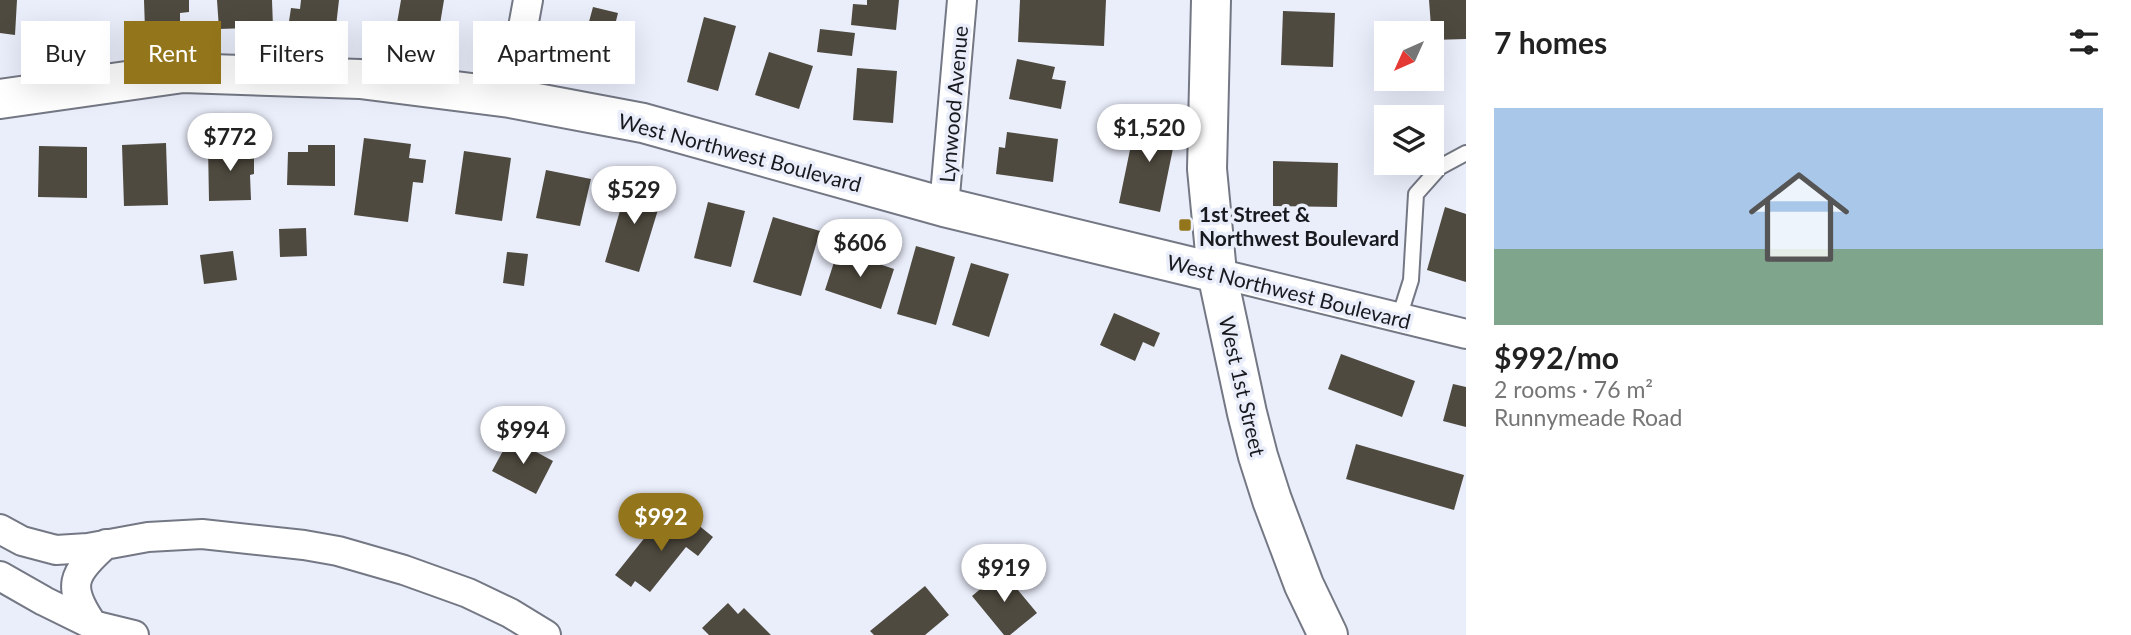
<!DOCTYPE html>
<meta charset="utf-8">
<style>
body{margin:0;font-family:Lato,sans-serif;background:#f2f2f2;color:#222;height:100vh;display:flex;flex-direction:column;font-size:26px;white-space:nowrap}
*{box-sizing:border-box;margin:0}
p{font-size:23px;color:#767676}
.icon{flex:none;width:38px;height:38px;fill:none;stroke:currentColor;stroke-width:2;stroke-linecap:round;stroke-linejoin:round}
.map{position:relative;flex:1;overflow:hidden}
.panel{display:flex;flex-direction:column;background:#fff;width:665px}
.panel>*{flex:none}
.guide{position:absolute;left:21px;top:21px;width:665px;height:63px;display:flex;gap:14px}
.needle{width:46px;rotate:225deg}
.tools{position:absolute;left:1374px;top:21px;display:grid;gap:14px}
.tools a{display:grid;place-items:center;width:70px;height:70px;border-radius:0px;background:#fff;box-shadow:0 7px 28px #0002;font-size:35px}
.price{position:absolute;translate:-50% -60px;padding:0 16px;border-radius:24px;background:#fff;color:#222;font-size:23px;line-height:46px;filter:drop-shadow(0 2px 4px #0008)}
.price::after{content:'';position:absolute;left:50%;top:42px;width:21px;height:16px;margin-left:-10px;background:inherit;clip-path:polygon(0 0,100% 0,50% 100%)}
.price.active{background:#93751b;color:#fff}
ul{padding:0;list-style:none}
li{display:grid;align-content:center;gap:14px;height:371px;padding:0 28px}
li span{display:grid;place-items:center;height:217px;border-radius:0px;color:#555}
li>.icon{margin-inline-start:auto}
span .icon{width:126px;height:126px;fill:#fffc;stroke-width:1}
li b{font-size:30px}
h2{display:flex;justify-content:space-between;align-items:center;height:84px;padding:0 28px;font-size:30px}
.pill{padding:0 24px;border-radius:0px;background:#fff;box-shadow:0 7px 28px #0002;font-size:24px;line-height:63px}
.pill.active{background:#93751b;color:#fff}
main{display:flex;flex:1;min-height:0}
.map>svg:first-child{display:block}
.building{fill:#4f4a3f}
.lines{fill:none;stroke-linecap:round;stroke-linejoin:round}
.service-casing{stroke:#747884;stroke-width:18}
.minor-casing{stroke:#747884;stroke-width:32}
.secondary-casing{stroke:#747884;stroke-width:42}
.service{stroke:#fff;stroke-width:14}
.minor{stroke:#fff;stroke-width:28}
.secondary{stroke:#fff;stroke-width:38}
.poi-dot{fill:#93751b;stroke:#eaeefb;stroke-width:2.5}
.labels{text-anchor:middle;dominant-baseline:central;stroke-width:7;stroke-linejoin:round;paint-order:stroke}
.street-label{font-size:21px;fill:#191a1f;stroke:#eaeefb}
.poi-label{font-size:21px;font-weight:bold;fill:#191a1f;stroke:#eaeefb;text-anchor:start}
</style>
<main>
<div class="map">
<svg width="1466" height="635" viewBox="0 0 1466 635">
<rect width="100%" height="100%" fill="#eaeefb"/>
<path class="building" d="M0,0h17l-2,35 -15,-2z
M144,0h45v12l-9,1v16l-35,1z
M217,0h55l1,27 -54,2z
M301,0h38l-4,35 -47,-7 3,-20 9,1z
M401,0h43l-5,30 -42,-7z
M867,0h32l-3,30 -45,-5 2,-21 14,1z
M1020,0h86l-2,46 -86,-4z
M1429,0h37v39l-34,1z
M593,7l25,6 -2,8 18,5 -10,38 -19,-5 -3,10 -24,-7z
M1283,11l52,2 -2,54 -52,-2z
M704,17l32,9 -18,65 -31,-9z
M820,29l35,4 -3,23 -35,-4z
M769,52l44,14 -14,43 -44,-14z
M1017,59l38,8 -3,12 14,2 -5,28 -52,-10z
M857,68l40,3 -4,52 -40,-3z
M1137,116l41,8 -18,88 -41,-9z
M1007,132l51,7 -5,43 -57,-8 3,-27 6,1z
M364,138l47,6 -2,14 17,2 -3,23 -10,-1 -5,40 -54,-7z
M166,143l2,62 -44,1 -2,-61z
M308,145h27v41l-48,-1 1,-33h20z
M39,146l48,1v51l-49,-1z
M208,146h46v28l-4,1 1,25 -42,1z
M464,151l47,7 -9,63 -47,-7z
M1273,161l65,2 -1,44 -64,-1z
M546,170l45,9 -11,47 -44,-8z
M629,180l35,10 -25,82 -34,-10z
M708,202l37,9 -14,56 -37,-9z
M1445,207l21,7v68l-39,-12z
M773,217l47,14 -19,65 -48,-14z
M306,228l1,28 -27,1 -1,-28z
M916,246l39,11 -19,68 -39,-11z
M838,250l56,19 -13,40 -56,-19z
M233,251l4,29 -33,4 -4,-29z
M507,252l21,2 -4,32 -21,-3z
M971,263l38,11 -20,63 -37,-12z
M1114,313l46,20 -6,14 -11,-5 -8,19 -35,-16z
M1341,354l74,27 -13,36 -74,-28z
M1453,384l13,3v40l-23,-6z
M510,438l43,23 -17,33 -44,-23z
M1356,444l108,31 -10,35 -108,-31z
M662,516l25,20 10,-12 16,13 -15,19 -12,-9 -36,45 -15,-11 -4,6 -16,-12z
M1002,571l35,42 -27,22h-6l-32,-39z
M925,586l24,29 -24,20h-51l-4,-4z
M728,603l10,11 6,-6 27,27h-62l-7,-7z"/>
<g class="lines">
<g class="service-casing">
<path id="service" d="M1399,318l12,-38 5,-86 24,-27 26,-14"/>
</g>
<g class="minor-casing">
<path id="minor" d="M510,98l18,-98
M944,207l18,-207
M1217,273l249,61
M0,529l22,12 34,9 32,-2 60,-11 54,-3 102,11 34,6 66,19 64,23 42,20 36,22
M0,576l44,25 49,24 41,10
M93,625c-27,-39 -21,-51 13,-81"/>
</g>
<g class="secondary-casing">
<path id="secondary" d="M1211,0l-4,169 10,104 30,140 11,43 14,44 32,85 24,50
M0,99l183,-26 177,6 150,19 133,25 301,84 273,66"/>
</g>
<use href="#service" class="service"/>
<use href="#minor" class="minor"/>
<use href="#secondary" class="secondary"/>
</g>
<rect class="poi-dot" x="1178" y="218" width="14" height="14" rx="3.5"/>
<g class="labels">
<g class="street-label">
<text transform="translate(953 104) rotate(-85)">Lynwood Avenue</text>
<text transform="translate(740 152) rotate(15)">West Northwest Boulevard</text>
<text transform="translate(1289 291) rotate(14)">West Northwest Boulevard</text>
<text transform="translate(1243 386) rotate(77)">West 1st Street</text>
</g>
<g class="poi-label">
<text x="1199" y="213">1st Street &amp;<tspan x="1199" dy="24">Northwest Boulevard</tspan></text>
</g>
</g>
</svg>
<div class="tools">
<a><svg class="needle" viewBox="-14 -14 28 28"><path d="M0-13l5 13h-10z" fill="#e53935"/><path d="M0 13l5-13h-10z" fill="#767676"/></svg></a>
<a><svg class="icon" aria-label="layers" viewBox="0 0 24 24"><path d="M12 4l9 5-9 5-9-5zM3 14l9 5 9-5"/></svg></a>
</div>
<b class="price" style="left:1149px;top:164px">$1,520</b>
<b class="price" style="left:230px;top:173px">$772</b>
<b class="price" style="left:634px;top:226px">$529</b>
<b class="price" style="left:860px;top:279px">$606</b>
<b class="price" style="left:523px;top:466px">$994</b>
<b class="price active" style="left:661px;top:553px">$992</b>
<b class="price" style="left:1004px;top:604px">$919</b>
<div class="guide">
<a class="pill">Buy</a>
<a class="pill active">Rent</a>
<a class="pill">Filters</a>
<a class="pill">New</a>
<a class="pill">Apartment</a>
</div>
</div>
<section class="panel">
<h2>7 homes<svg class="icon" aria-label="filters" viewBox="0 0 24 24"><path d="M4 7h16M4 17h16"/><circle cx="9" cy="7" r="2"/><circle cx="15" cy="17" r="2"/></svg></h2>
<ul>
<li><span style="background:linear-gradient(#a9c7e8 65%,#7fa58c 0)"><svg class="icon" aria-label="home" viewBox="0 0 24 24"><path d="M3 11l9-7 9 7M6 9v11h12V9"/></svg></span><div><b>$992/mo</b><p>2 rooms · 76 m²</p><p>Runnymeade Road</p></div></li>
</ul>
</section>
</main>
